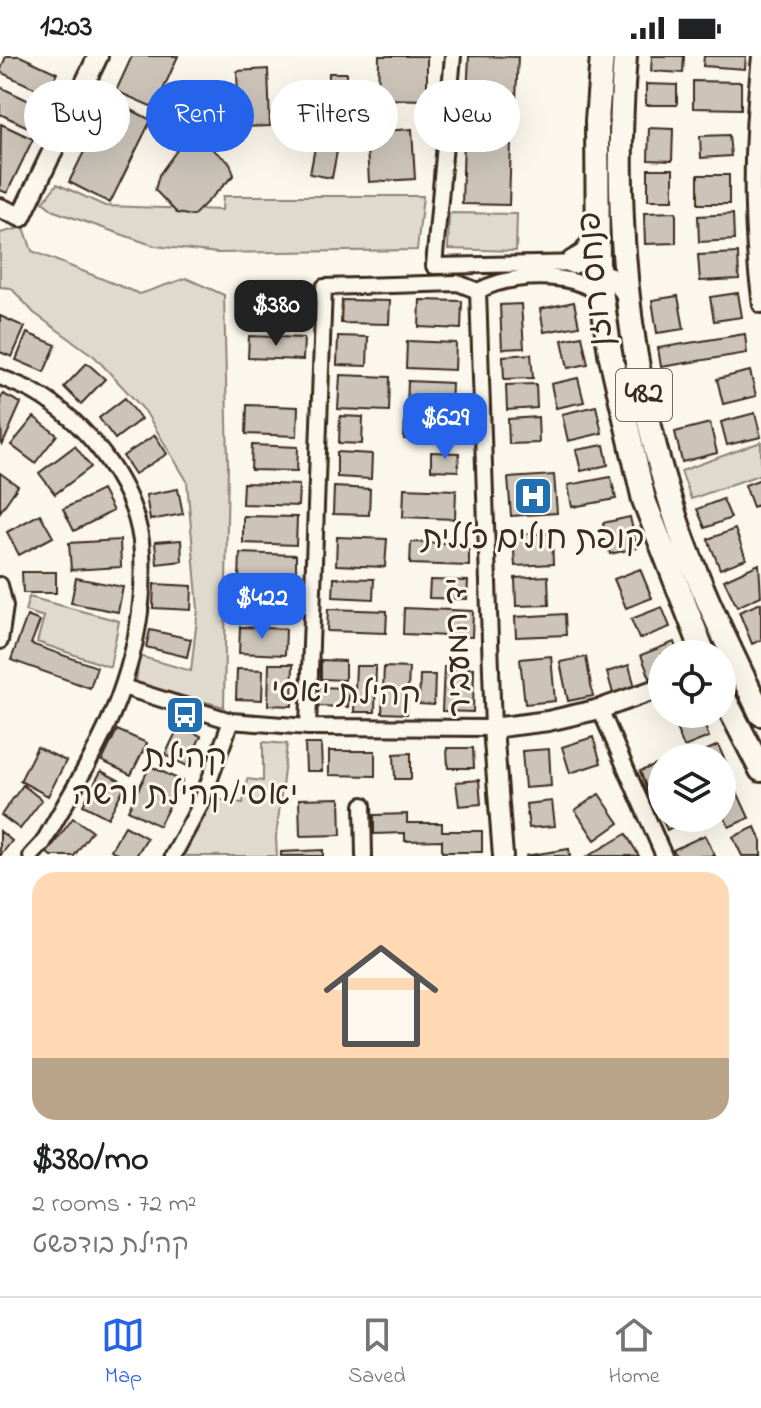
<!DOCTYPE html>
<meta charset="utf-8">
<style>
body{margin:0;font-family:"Indie Flower","Playpen Sans Hebrew",sans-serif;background:#f6f6f6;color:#202124;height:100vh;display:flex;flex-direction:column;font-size:30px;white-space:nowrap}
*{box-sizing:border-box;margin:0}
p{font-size:26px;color:#757577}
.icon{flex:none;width:44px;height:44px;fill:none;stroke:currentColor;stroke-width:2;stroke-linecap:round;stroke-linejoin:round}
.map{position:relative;height:800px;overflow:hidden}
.sheet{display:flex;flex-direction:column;background:#fff;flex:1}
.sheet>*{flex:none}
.guide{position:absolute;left:24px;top:24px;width:714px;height:72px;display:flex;gap:16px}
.controls{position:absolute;left:648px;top:584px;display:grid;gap:16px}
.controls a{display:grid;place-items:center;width:88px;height:88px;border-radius:50%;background:#fff;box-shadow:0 8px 32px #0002;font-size:40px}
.price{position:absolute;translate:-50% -68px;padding:0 18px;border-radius:16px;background:#2563eb;color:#fff;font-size:26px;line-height:52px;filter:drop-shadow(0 2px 4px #0008)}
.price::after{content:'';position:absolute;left:50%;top:48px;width:24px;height:18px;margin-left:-12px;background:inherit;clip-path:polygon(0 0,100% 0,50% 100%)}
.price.current{background:#222;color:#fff}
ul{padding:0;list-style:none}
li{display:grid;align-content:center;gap:16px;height:424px;padding:0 32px}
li+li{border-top:2px solid #e0e0e0}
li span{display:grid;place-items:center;height:248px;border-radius:24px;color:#555}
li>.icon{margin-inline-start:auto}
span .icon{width:144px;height:144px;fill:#fffc;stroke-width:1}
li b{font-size:34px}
.tag{padding:0 28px;border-radius:36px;background:#fff;box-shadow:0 8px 32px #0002;font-size:28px;line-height:72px}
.tag.current{background:#2563eb;color:#fff}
.status{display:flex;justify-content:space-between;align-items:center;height:56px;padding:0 40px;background:#fff;direction:ltr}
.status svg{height:22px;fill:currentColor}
.tab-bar{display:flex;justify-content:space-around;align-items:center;height:112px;border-top:2px solid #e0e0e0;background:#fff;font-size:22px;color:#757577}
.tab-bar a{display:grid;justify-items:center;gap:4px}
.tab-bar .current{color:#2563eb}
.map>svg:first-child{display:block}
.green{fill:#dfd9ce;stroke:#8d8276;stroke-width:2}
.building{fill:#ccc4b9;stroke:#3b2a1e;stroke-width:2}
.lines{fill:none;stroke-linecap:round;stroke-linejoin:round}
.minor-casing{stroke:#3b2a1e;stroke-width:20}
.tertiary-casing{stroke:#3b2a1e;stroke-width:24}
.primary-casing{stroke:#3b2a1e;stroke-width:28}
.minor{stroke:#fbf7ec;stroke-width:14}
.tertiary{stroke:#fbf7ec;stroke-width:18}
.primary{stroke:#fbf7ec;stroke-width:22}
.labels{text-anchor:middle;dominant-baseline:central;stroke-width:6;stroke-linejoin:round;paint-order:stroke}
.shield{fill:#fbf7ec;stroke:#75685c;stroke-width:2}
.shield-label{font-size:30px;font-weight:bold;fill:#3b2a1e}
.street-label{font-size:32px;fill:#3b2a1e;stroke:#fbf7ec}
.poi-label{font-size:32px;fill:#3b2a1e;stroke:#fbf7ec}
</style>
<div class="status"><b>12:03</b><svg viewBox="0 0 49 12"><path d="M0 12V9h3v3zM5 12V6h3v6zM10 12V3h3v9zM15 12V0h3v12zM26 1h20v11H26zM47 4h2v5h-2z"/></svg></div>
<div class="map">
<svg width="761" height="800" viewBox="0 0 761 800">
<rect width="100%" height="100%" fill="#fbf7ec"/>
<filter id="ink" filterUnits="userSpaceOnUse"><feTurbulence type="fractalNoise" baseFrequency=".0125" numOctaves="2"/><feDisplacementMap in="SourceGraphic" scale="16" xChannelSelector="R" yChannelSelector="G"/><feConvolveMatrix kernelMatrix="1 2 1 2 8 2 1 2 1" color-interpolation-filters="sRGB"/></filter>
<g filter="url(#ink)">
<path class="green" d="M57,128l48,22 117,4 1,-14h200l-6,54 -199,3 -63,-7 -101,-35 -11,-9z
M449,157l68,1 -1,37 -68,-2z
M24,171l8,24 108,43 46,-16 38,17 4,167 -4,245 -88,-24 3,-27 52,15 7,-62 -11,-128 -42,-70 -50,-54 -61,-44 -23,-25 -11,-1v-54z
M761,386v32l-70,25 -10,-28z
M29,541l90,24 -9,46 -73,-25 7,-25 -19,-6z
M263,686l24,2 -11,94 1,18h-114l20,-27 11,-33 49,7 4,-24 16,2z"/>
<path class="building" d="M6,0h14l37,17 -10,21 -47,-22z
M132,0h46l-23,52 -39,-17z
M379,0h48v44l-49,-1z
M469,0l49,1 -3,63 -49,-2z
M652,0h32l-1,17 -32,-2z
M704,0h42l-1,13 -42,-3z
M268,13l2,57 -31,1 -2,-56z
M329,17h18l-1,38 -18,-1z
M693,25l48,1v27l-48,-1z
M646,28l31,1v20h-31z
M0,31l42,20 -10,22 -32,-15z
M110,43l41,21 -41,83 -41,-21z
M320,65l22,3 -10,54 -22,-4z
M1,68l32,15 -26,54 -7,-3z
M649,72l24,1 -1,32 -24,-1z
M412,73l3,50 -46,3 -3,-50z
M729,79l2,21 -30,2 -1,-22z
M464,85l47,1 -2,63 -47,-1z
M183,86h20l27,21 4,12 -41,41 -16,-3 -22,-23 4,-15z
M648,113h25v31h-25z
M698,119h31v29h-31z
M676,156v31l-31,1 -1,-31z
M733,158l1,26 -35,2 -1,-26z
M738,197l1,26 -39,2 -2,-26z
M738,237l4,24 -28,4 -4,-24z
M678,240l6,33 -27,4 -5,-33z
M246,244h25l-1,23 -24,-1z
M278,244l31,1v25l-32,-1z
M342,244l48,1 -1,23 -48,-1z
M420,244l42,1 -1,28 -42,-2z
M574,246l5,24 -35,6 -4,-23z
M521,248l3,44 -22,1 -2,-44z
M0,260l25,11 -13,30 -12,-5z
M27,277l29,12 -12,27 -28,-12z
M745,278l2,19 -86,14 -3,-19z
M249,280l55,2 -1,22 -55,-2z
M338,280l30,1 -1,29 -30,-1z
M582,280l6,28 -20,4 -6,-28z
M407,285l49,2 -1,27 -49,-2z
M531,298l2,24 -29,1 -1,-23z
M87,307l18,16 -24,25 -17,-17z
M750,315l6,25 -33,8 -6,-25z
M340,319l50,2 -1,34 -51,-2z
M578,322l6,24 -28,6 -5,-24z
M408,325l44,2 -1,26 -44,-1z
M536,328l1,24 -30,2 -1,-25z
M3,338l18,9 -19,43 -2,-46z
M125,342l16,21 -26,20 -16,-21z
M247,349l51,2 -1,29 -51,-2z
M596,350l6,27 -34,8 -6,-27z
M755,357l6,24 -34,8 -6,-23z
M340,360l23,1 -1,27 -23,-1z
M405,360l56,2 -1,23 -56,-2z
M34,361l23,18 -22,28 -24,-18z
M538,361l1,26 -30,1 -1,-25z
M710,367l7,30 -35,9 -7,-30z
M155,379l12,19 -32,20 -12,-18z
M252,389l46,2 -1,24 -46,-1z
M604,389l4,20 -27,6 -5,-21z
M75,390l16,21 -36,27 -16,-21z
M337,396l35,2 -1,25 -34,-2z
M431,396l28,1 -1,18 -27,-1z
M0,417l18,13 -18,26z
M554,419l3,38 -46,3 -3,-38z
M611,421l5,22 -44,8 -4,-22z
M761,423v25l-8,3 -8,-22z
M243,427l56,2 -1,21 -56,-2z
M334,431l36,2 -1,26 -36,-1z
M404,432l52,2 -1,29 -52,-2z
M178,433l5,25 -33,6 -4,-25z
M102,434l11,21 -39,20 -11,-22z
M723,443l8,19 -26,10 -8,-19z
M40,458l13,23 -34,18 -12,-23z
M243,460l54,1 -1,28 -53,-2z
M630,461l7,31 -27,6 -7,-31z
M735,473l11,30 -26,10 -12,-30z
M552,477l1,31 -38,2 -2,-31z
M337,481l50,2 -2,28 -49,-2z
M120,484l1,27 -50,3 -2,-27z
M181,484l1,21 -25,3 -2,-22z
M411,486l58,2v22l-59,-2z
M240,497l56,2v26l-57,-2z
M759,508l2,32 -24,11 -13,-27z
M640,513l12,29 -26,10 -12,-29z
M22,516h34v21h-33z
M548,520l1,29 -33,1 -1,-28z
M76,522l47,9 -5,25 -47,-9z
M334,522l40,1 -1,20 -40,-2z
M430,524l38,1 -1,18 -38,-1z
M154,528l38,2 -1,24 -38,-2z
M241,530l36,2 -1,27 -36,-1z
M761,547v37l-9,4 -13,-32z
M662,551l8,20 -31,12 -8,-20z
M404,552l69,3 -1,26 -69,-3z
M328,553l59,2 -1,22 -59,-2z
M565,558l1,21 -50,2 -1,-20z
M27,560l13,5 -9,23 66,23 -7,21 -79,-28z
M240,571l46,2 -1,26 -46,-2z
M150,574l41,9 -4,18 -41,-10z
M674,586l4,12h-16v19l-12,5 -9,-23z
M551,600l4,45 -30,3 -5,-45z
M586,601l7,39 -25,5 -8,-39z
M321,604l24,1v19l-24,-1z
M269,608h24l-1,42 -24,-1z
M629,609l7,26 -22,6 -7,-25z
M356,610h20l-1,46h-21z
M384,611l25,1 -2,46 -25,-1z
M444,611l30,1 -1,44 -31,-1z
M237,613l26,1 -1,30 -26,-1z
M420,619h15l-1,30 -15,-1z
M316,631l33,1 -1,19 -33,-1z
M670,658h30l9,23 -25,10z
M179,670l22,10 -14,30 -22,-11z
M117,674l30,13 -16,32 -29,-14z
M593,681l8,26 -31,10 -8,-26z
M305,688h16l1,27h-16z
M718,689l13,29 -9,3v-19l-30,-1z
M37,691l29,14 -18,35 -28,-15z
M447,692h26l1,20h-26z
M549,693l2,37 -26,2 -3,-37z
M329,695h46v25l-46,-1z
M411,697v26h-16l-1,-25z
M662,707v33l-11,4 -11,-29z
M150,710l32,15 -23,45 -31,-16z
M101,715l25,13 -18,34 -25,-13z
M479,724l2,24 -22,2 -3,-24z
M23,729l19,15 -22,29 -19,-14z
M734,729l15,33 -20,9 -7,-15v-22z
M599,738l20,29 -24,17 -20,-30z
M340,742l1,37 -41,1 -1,-37z
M552,745l3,25 -26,2 -3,-24z
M662,753v9h30l-25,12 -9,-19z
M407,758v9h35v8h40v21h-40v-12l-37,1v-8l-31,1v-19z
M73,762l19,13 -18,25h-23l-4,-3z
M125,770l22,12 -11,18h-15l-10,-6z
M755,771l6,14v15h-19l-9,-19z
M0,775l12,10 -12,15z
M626,778l13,22h-51z
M705,779l10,21h-39l-3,-6z
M569,793l1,7h-45z
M323,794v6h-42v-4z"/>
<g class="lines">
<g class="minor-casing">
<path id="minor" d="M453,0l-19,210 151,-3 23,11 17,22
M760,0c-9,82 -11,167 1,249
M478,235c32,-17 93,-21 122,4
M0,321c11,5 23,9 34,15 51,29 99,89 107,149 5,48 -3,99 -18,144 -18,56 -52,107 -80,158l-12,13
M0,529l5,21 -5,35
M123,631l108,34 77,6 185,1 -15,-437
M600,653l64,147
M308,671l16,-440 134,-4 20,8
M363,749l1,51
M173,800l27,-50 31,-85"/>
</g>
<g class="tertiary-casing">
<path id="tertiary" d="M0,152l21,9 77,-161
M503,800l-10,-128 55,-7 52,-12 62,-22"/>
</g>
<g class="primary-casing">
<path id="primary" d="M602,0l-5,65 1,148 12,84 34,147 60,154
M625,0c-13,166 2,328 59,486 22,59 50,116 77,172
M573,206l12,-7 13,-19
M722,638l39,76"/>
</g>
<use href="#minor" class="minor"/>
<use href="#tertiary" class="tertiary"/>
<use href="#primary" class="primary"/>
</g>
</g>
<defs>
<g id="hospital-square" transform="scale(2)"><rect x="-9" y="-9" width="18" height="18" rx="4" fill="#1f6fb2" stroke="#fbf7ec"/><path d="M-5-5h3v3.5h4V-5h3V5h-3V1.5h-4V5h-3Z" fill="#fff"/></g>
<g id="bus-square" transform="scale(2)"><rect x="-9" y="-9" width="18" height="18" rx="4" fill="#1f6fb2" stroke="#fbf7ec"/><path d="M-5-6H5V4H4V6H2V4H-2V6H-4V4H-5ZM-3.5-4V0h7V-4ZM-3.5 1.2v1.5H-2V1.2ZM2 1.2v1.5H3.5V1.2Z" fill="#fff"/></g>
</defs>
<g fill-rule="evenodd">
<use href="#hospital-square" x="533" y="440"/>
<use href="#bus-square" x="185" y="659"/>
</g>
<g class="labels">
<rect class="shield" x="616" y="313" width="56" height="52" rx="6"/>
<g class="shield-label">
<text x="644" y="339">482</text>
</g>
<g class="street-label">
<text transform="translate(597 223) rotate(-95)">פנחס רוזן</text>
<text transform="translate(460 591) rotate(-92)">יד המעביר</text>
<text transform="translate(346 639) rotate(2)">קהילת יאסי</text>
</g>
<g class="poi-label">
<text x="533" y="484">קופת חולים כללית</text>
<text x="185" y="703">קהילת<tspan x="185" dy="37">יאסי/קהילת ורשה</tspan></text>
</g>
</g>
</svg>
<div class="controls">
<a><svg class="icon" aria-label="locate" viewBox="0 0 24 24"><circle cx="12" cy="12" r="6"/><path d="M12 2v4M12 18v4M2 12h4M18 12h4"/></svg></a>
<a><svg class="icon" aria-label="layers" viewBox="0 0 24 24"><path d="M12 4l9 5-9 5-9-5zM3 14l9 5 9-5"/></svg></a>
</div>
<b class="price current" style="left:276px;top:292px">$380</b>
<b class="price" style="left:445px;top:405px">$629</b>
<b class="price" style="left:262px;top:585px">$422</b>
<div class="guide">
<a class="tag">Buy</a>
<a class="tag current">Rent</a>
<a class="tag">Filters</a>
<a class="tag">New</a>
</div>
</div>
<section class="sheet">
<ul>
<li><span style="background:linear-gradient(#ffd9b3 75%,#b9a48a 0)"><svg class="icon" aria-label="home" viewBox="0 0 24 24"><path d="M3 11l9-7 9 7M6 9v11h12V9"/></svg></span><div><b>$380/mo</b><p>2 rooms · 72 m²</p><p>קהילת בודפשט</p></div></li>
</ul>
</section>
<nav class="tab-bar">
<a class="current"><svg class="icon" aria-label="map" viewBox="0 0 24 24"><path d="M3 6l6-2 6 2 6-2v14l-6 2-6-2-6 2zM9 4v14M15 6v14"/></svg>Map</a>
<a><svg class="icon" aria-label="saved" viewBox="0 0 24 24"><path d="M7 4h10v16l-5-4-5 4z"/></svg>Saved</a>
<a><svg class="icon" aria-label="home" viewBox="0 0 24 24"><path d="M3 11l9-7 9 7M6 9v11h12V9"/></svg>Home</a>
</nav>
